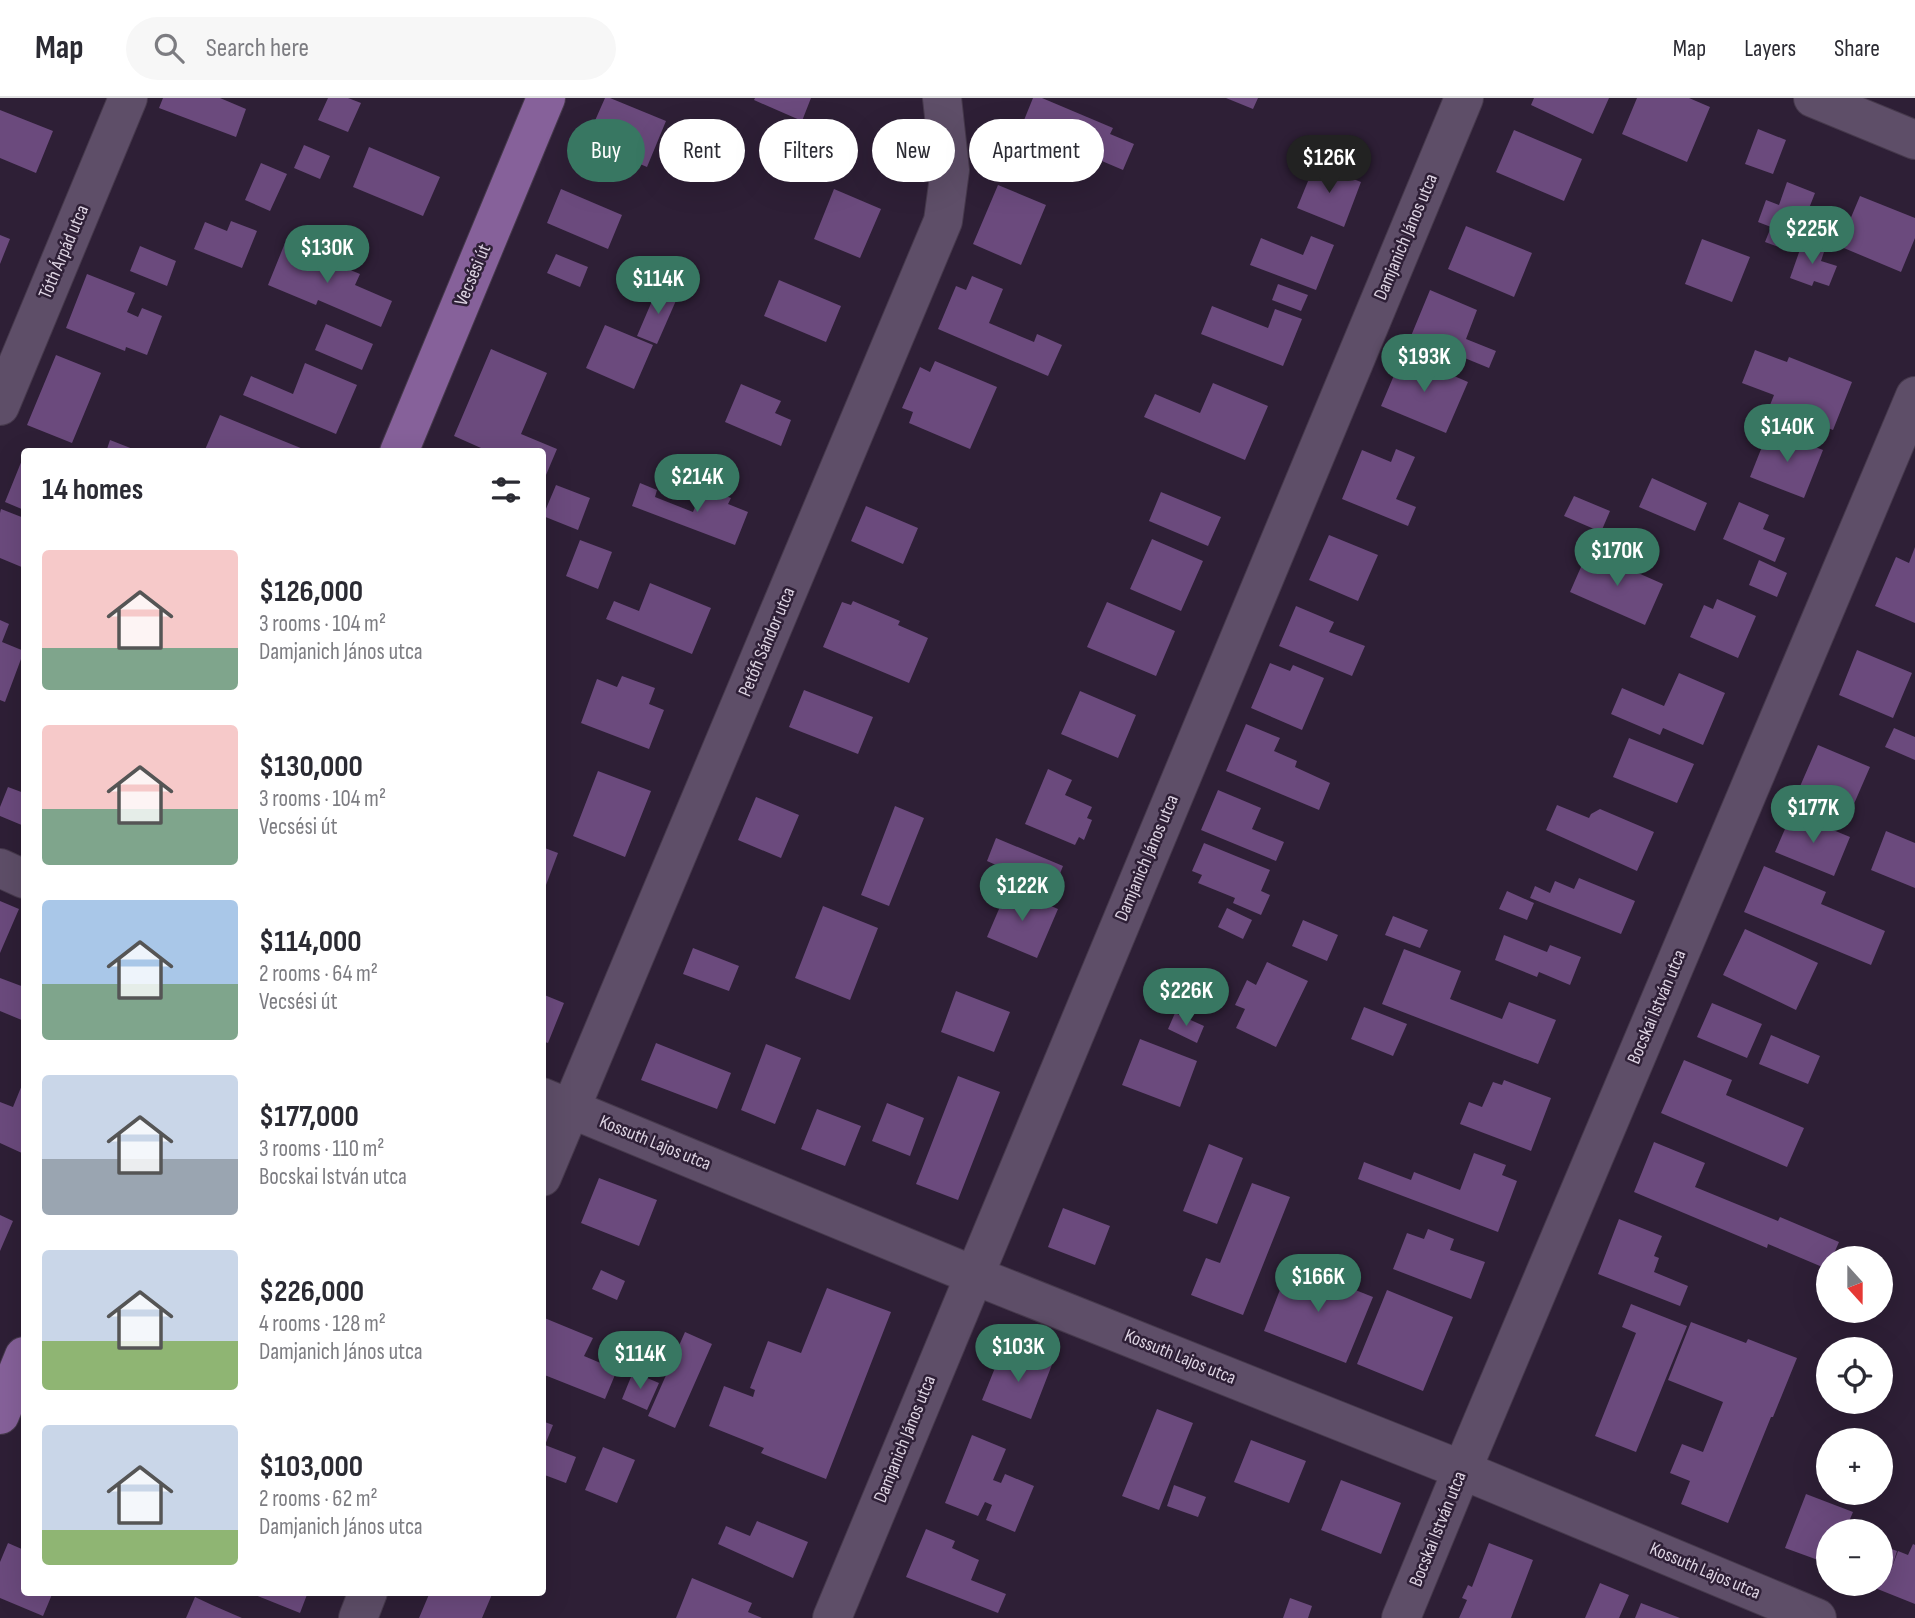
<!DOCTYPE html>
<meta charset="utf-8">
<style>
body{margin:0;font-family:"Sofia Sans Condensed",sans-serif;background:#f7f7f7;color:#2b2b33;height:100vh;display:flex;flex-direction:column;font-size:26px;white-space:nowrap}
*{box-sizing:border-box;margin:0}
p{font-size:23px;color:#7c7c81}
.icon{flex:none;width:38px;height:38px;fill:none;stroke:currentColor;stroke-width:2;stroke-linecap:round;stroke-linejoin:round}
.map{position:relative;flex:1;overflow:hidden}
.drawer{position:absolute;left:21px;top:350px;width:525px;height:1148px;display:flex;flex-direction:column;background:#fff;border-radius:7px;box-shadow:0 7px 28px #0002}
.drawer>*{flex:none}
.top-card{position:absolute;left:567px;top:21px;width:665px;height:63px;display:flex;gap:14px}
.needle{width:46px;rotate:159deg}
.buttons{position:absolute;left:1816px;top:1148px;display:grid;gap:14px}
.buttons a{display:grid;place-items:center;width:77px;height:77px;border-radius:50%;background:#fff;box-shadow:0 7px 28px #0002;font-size:35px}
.price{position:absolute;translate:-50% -60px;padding:0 16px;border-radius:24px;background:#387762;color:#fff;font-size:23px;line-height:46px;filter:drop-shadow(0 2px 4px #0008)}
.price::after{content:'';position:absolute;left:50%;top:42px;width:21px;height:16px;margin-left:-10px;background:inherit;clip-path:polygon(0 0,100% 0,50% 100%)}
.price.active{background:#222;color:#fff}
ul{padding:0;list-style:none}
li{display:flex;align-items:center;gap:21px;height:175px;padding:0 21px}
li span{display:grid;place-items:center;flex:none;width:196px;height:140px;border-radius:7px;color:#555}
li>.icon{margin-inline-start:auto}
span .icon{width:84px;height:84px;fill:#fffc;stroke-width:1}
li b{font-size:30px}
h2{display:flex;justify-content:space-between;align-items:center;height:84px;padding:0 21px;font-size:30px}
.tag{padding:0 24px;border-radius:32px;background:#fff;box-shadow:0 7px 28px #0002;font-size:24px;line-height:63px}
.tag.active{background:#387762;color:#fff}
header{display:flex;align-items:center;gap:42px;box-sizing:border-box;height:98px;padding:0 35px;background:#fff;border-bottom:2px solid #e1e1e2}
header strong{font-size:33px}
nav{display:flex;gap:38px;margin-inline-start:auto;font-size:24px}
.search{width:490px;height:63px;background:#f7f7f7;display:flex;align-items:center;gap:18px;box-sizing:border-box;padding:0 24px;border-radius:38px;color:#7c7c81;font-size:26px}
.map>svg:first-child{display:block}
.building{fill:#6b4a7d}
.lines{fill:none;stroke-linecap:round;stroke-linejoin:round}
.minor-casing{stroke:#46394c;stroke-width:40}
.major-casing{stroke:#46394c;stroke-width:40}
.minor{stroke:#5e4e68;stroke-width:38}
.major{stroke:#86619a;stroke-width:38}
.labels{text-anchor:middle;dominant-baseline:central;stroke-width:5;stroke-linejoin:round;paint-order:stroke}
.street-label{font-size:19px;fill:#ddd3e2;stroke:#2e1f36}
</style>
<header>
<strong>Map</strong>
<div class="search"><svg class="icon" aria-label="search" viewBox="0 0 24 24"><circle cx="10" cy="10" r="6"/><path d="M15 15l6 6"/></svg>Search here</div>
<nav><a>Map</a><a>Layers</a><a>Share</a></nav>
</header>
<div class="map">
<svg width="1915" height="1520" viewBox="0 0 1915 1520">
<rect width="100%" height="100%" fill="#2e1f36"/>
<path class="building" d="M163,0h57l26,11 -10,28 -77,-29z
M328,0h20l13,5 -13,29 -30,-12z
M605,0h5l56,23 -19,46 -61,-26z
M755,0h56l-9,23 -48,-21z
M1033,0h9l71,30 -3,6 24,10 -11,26 -47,-20 -1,4 -55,-24z
M1226,0h32l-5,11z
M1534,0h75l-16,36 -62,-29z
M1637,0h52l21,9 -23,55 -65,-28z
M0,12l53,21 -17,42 -36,-15z
M1758,31l28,11 -13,34 -28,-10z
M1514,32l68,29 -18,42 -68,-29z
M304,47l26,11 -10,23 -26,-11z
M369,49l71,30 -17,39 -70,-29z
M261,65l26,11 -17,37 -25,-11z
M1315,66l46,18 -17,45 -47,-19z
M1787,84l28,11 -23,59 -27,-10 6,-15 -13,-5 8,-22 13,5z
M998,87l48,20 -25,60 -48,-21z
M561,91l61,26 -14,34 -61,-26z
M834,91l47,20 -21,49 -46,-19z
M1860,98l55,22v20l-14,34 -62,-26z
M231,123l26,10 -15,37 -48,-19 11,-27 22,9z
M1466,128l66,27 -18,44 -66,-28z
M0,137l10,4 -10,25z
M1311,138l23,9 -18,45 -66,-25 11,-27 42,17z
M1702,141l48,18 -18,45 -47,-18z
M1803,143l22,8 -4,12 16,5 -8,20 -15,-5 -2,5 -22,-8z
M285,145l75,31 -5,11 37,16 -11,26 -63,-27 -2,5 -48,-20z
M140,148l36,15 -9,25 -37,-15z
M556,156l32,13 -8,20 -33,-14z
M87,176l48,19 -8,19 11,5 4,-9 20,8 -15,39 -21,-8 -1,4 -59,-23z
M972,178l31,13 -14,34 45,19 3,-8 25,11 -14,31 -110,-47 18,-43 10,4z
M779,182l62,26 -15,36 -62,-26z
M1278,186l30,11 -7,16 -29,-11z
M658,189l20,9 -21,48 -20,-8z
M1430,192l47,20 -11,29 30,12 -7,17 -78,-32z
M1212,208l56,22 7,-19 27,10 -19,47 -82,-32z
M326,226l47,20 -11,26 -47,-20z
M605,227l48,20 -19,44 -48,-21z
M491,251l56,24 -26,61 36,15 -11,26 -4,-1v-22h-52l-36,-16z
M1755,252l32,12 2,-5 63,25 -19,48 -63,-25 4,-10 -32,-12z
M1403,256l65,28 -22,51 -65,-27z
M56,257l45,18 -29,70 -45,-18z
M935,263l62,26 -27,62 -61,-26 4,-11 -11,-4 18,-41 10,5z
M305,265l52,22 -21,49 -93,-39 8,-19 42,18z
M1213,285l55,23 -23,54 -101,-43 11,-23 45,19z
M741,286l40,17 -6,12 16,7 -10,26 -56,-24z
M220,317l88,36v1h-104z
M1769,331l54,21 -19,48 -54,-21z
M110,342l28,11v1h-32z
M1396,351l19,8 -19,42 20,8 -8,19 -66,-27 20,-49 29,12z
M22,362l2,1v49l-19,-8z
M1652,380l55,25 -12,28 -56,-24z
M640,385l17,7 -2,7 38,15 8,-19 7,3 2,-6 21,8 -3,6 20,8 -13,33 -103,-39z
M556,387l34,13 -12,32 -35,-14z
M1161,394l60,25 -13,29 -59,-25z
M1574,398l36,15 -9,21 -37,-16z
M1739,404l30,13 -6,14 22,9 -10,24 -52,-23z
M866,408l52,22 -15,36 -52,-23z
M1,411l23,9v50l-24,-10v-45z
M1329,437l49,20 -20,46 -49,-21z
M1152,441l51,22 -22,50 -51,-22z
M580,442l32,12 -14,37 -32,-13z
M1915,449v76l-40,-17 21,-49 13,6z
M1588,453l75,33 -18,41 -75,-33z
M1759,462l28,13 -10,24 -28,-12z
M650,485l61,25 -19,46 -86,-35 8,-18 25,10z
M1717,501l39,17 -18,42 -48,-21 14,-32 9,4z
M853,503l47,20 -2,4 30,13 -19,45 -86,-36 19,-45 9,3z
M1107,504l68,29 -19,45 -69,-29z
M1296,508l38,16 -5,10 36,14 -13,30 -73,-30z
M0,522l9,4 -7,18 22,9 -19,51 -5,-2z
M1857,552l55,23 -19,45 -54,-23z
M1270,565l20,8 3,-6 31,13 -22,52 -51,-22z
M1679,575l46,20 -22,52 -40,-17 -3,7 -49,-21 11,-26 42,18z
M622,578l33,12 -6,16 15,6 -15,39 -68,-26 16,-44 20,8z
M804,592l69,27 -15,37 -69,-27z
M1080,593l56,24 -18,43 -57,-24z
M1246,626l34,14 -6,13 23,10 -2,6 35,16 -11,27 -93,-39z
M1894,630l21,9v23l-30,-13z
M1629,640l65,26 -17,39 -64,-26z
M1818,647l52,22 -20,46 -52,-22z
M1048,671l24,11 -7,15 27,12 -5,11 5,2 -8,20 -5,-3 -4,8 -50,-21z
M598,673l53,20 -26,66 -52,-21z
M8,689l16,6v33l-24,-10v-9z
M1218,692l43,18 -9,21 32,13 -8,19 -75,-31z
M756,699l43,18 -18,43 -43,-18z
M1557,707l32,13 2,-4 9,-5 54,23 -17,39 -91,-41z
M895,708l29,12 -35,88 -28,-11z
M1792,715l58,24 -16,39 -59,-24z
M1886,733l29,12v45l-44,-18z
M996,740l67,28 -8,20 -31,-12 -1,3 -36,-16z
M1204,745l66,27 -9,21 9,4 -9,20 -28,-12 2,-5 -37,-15 4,-8 -10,-4z
M542,749l16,6 -15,40h-1z
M1764,768l62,26 -5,12 64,27 -14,34 -127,-53z
M1579,780l56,23 -14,33 -91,-36 5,-12 15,7 5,-12 19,8z
M1008,790l50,21 -21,49 -50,-21z
M1507,793l27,12 -7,17 -28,-11z
M0,803l19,8 -19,44z
M823,808l55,22 -28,72 -55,-22z
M1227,810l25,12 -9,19 -25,-12z
M1393,818l35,14 -8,18 -35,-13z
M1303,822l35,15 -11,26 -35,-15z
M1745,831l73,34 -22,47 -73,-35z
M1504,837l43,17 3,-7 31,12 -11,28 -31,-13 -2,5 -42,-17z
M693,850l46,18 -10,25 -46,-17z
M1404,851l57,22 -11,28 52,20 7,-17 47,18 -18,44 -156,-60z
M1267,864l41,19 -32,66 -40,-19 9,-19 -10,-4 12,-25 9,5z
M0,880l24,9v34l-24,-10z
M956,893l54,21 -16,40 -53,-20z
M542,896l22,9 -16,40 -6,-2z
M1712,905l50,21 -15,34 -50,-21z
M1364,909l43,17 -14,32 -42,-17z
M1175,915l29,13 -7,17 -29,-14z
M1771,937l49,21 -12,28 -49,-20z
M1140,941l57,22 -17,46 -58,-22z
M656,945l75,30 -14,36 -76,-29z
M766,946l35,14 -26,66 -34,-14z
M1684,962l48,20 -6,15 78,33 -17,39 -126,-54z
M958,978l42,16 -42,108 -42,-16z
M24,982v74l-24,-11v-41l13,5z
M1504,982l47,18 -20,53 -71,-27 9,-22 13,5 11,-25 9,3z
M887,1005l37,15 -14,38 -38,-15z
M817,1011l44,17 -16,40 -44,-17z
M1654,1044l51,21 -10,24 83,34 2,-4 59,25 -7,16h-3l-2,11 -59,-25 -1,4 -133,-56z
M1209,1046l34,14 -26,66 -34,-13z
M1474,1055l32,12 -4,10 15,6 -19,51 -140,-53 6,-17 47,18 3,-8 46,18z
M599,1080l58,22 -18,46 -58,-23z
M1252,1085l38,14 -47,118 -52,-20 15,-37 14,5z
M1063,1110l47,18 -15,39 -47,-18z
M0,1117l13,6 -13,30z
M1619,1121l43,17 -8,20 5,2 -5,14 34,14 -8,20 -82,-32z
M1428,1131l26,10 -4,11 35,12 -14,37 -78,-30 14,-36 17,6z
M1290,1166l83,33 -27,66 -82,-32z
M601,1172l24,11 -8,19 -25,-11z
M827,1190l64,24 -65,167 -65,-26 3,-5 -55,-22 15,-40 29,11 2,-7 -5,-2 18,-47 33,12z
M1387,1192l66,27 -30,74 -66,-27z
M1631,1206l56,22 -51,126 -41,-16 41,-103 -14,-6z
M542,1219l51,21 -9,18 33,14 -12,29 -63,-25z
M1691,1224l55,21 2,-4 49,19 -24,59h-2l-43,106 -47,-19 9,-23 -20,-8 12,-29 21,8 20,-50 -55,-22z
M685,1234l27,12 -37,84 -27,-12z
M1027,1254l26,10 -22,57 -49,-19 19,-47 23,9z
M633,1274l26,11 -12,27 -25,-11z
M1157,1311l36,14 -34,87 -37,-14z
M542,1323l11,4 -8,20 31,12 -10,26 -24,-9z
M972,1337l34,14 -13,31 8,3 4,-9 29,12 -19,46 -29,-12 6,-15 -7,-3 -7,14 -33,-13z
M1251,1342l55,21 -17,42 -55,-21z
M603,1349l32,13 -18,43 -32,-13z
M1341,1382l60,23 -20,51 -60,-24z
M1174,1387l32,12 -8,20 -31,-11z
M1806,1396l47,18 -8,19h-16v33l-44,-16z
M757,1423l51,21 -15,36 -75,-34 8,-18 24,10z
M926,1431l29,12 -3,7 27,12 -8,20 35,14 -8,19 -92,-36z
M8,1445l16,7v42h29l-10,24 -43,-18v-36z
M1489,1445l44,17 -22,58h-52l8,-18 -5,-2 6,-13 4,2z
M1913,1446l2,1v59l-50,-20h16v-39l16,6 -6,19 7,-19 10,4z
M692,1480l60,25 -4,9 14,6h-86z
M1600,1485l29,12 -10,23h-34z
M248,1494h60l-8,21z
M430,1494h63l-11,26h-63z
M195,1499l17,8 30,13h-56z
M1290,1500l22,8 -4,12h-25z
M1641,1505l39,15h-45z"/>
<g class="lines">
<g class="minor-casing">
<path id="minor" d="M1813,0l102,42
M0,308l128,-308
M0,770l24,11
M542,999l431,178 489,195 355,148
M542,1079l401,-956 7,-51 -8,-72
M358,1520l10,-26
M832,1520l632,-1520
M1401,1520l61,-148 453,-1074"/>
</g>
<g class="major-casing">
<path id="major" d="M399,354l147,-354
M0,1317l24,-59"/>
</g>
<use href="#minor" class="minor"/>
<use href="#major" class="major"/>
</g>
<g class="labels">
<g class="street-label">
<text transform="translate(1406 139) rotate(-67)">Damjanich János utca</text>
<text transform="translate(64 154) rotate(-67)">Tóth Árpád utca</text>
<text transform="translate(473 177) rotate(-67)">Vecsési út</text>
<text transform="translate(767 544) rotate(-67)">Petőfi Sándor utca</text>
<text transform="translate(1147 760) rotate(-67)">Damjanich János utca</text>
<text transform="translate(1657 909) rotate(-67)">Bocskai István utca</text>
<text transform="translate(655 1045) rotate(22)">Kossuth Lajos utca</text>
<text transform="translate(1180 1259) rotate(22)">Kossuth Lajos utca</text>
<text transform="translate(905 1341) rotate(-68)">Damjanich János utca</text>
<text transform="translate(1438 1431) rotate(-68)">Bocskai István utca</text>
<text transform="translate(1705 1473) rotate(23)">Kossuth Lajos utca</text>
</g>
</g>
</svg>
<div class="buttons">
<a><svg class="needle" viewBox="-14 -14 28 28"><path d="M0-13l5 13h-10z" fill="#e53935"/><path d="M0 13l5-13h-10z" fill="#7c7c81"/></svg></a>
<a><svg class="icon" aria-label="locate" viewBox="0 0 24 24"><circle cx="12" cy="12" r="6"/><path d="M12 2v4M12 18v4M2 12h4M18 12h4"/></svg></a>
<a>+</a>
<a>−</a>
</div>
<b class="price active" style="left:1329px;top:97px">$126K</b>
<b class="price" style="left:1812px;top:168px">$225K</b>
<b class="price" style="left:327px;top:187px">$130K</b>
<b class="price" style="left:658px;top:218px">$114K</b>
<b class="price" style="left:1424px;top:296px">$193K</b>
<b class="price" style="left:1787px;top:366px">$140K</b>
<b class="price" style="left:697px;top:416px">$214K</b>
<b class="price" style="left:1617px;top:490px">$170K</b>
<b class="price" style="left:1813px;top:747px">$177K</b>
<b class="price" style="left:1022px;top:825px">$122K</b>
<b class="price" style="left:1186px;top:930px">$226K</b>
<b class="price" style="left:1318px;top:1216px">$166K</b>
<b class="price" style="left:1018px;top:1286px">$103K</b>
<b class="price" style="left:640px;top:1293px">$114K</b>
<div class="top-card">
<a class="tag active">Buy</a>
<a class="tag">Rent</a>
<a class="tag">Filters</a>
<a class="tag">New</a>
<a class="tag">Apartment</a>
</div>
<section class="drawer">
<h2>14 homes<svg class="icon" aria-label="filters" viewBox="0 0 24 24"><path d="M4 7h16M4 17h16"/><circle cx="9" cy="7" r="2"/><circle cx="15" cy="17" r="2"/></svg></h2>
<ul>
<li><span style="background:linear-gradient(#f6c9c9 70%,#7fa58c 0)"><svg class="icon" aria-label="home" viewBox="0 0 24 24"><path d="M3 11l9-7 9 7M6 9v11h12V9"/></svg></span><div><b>$126,000</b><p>3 rooms · 104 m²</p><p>Damjanich János utca</p></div></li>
<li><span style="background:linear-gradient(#f6c9c9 60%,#7fa58c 0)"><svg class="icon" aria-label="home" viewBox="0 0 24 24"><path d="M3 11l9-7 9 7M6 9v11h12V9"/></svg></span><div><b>$130,000</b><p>3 rooms · 104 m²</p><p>Vecsési út</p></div></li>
<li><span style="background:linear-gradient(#a9c7e8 60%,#7fa58c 0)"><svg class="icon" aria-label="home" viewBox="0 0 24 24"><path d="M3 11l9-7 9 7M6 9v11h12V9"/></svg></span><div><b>$114,000</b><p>2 rooms · 64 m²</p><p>Vecsési út</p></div></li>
<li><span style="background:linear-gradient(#c9d6e8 60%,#9aa5b1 0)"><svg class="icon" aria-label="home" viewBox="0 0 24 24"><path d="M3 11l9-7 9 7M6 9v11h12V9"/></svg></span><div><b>$177,000</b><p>3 rooms · 110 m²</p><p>Bocskai István utca</p></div></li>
<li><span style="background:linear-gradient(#c9d6e8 65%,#8fb573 0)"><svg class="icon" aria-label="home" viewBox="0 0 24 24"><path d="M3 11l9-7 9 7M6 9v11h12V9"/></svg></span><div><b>$226,000</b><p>4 rooms · 128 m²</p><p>Damjanich János utca</p></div></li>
<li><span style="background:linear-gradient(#c9d6e8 75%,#8fb573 0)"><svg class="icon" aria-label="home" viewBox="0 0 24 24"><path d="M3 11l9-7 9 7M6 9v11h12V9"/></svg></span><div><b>$103,000</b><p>2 rooms · 62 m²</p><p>Damjanich János utca</p></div></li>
</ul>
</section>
</div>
